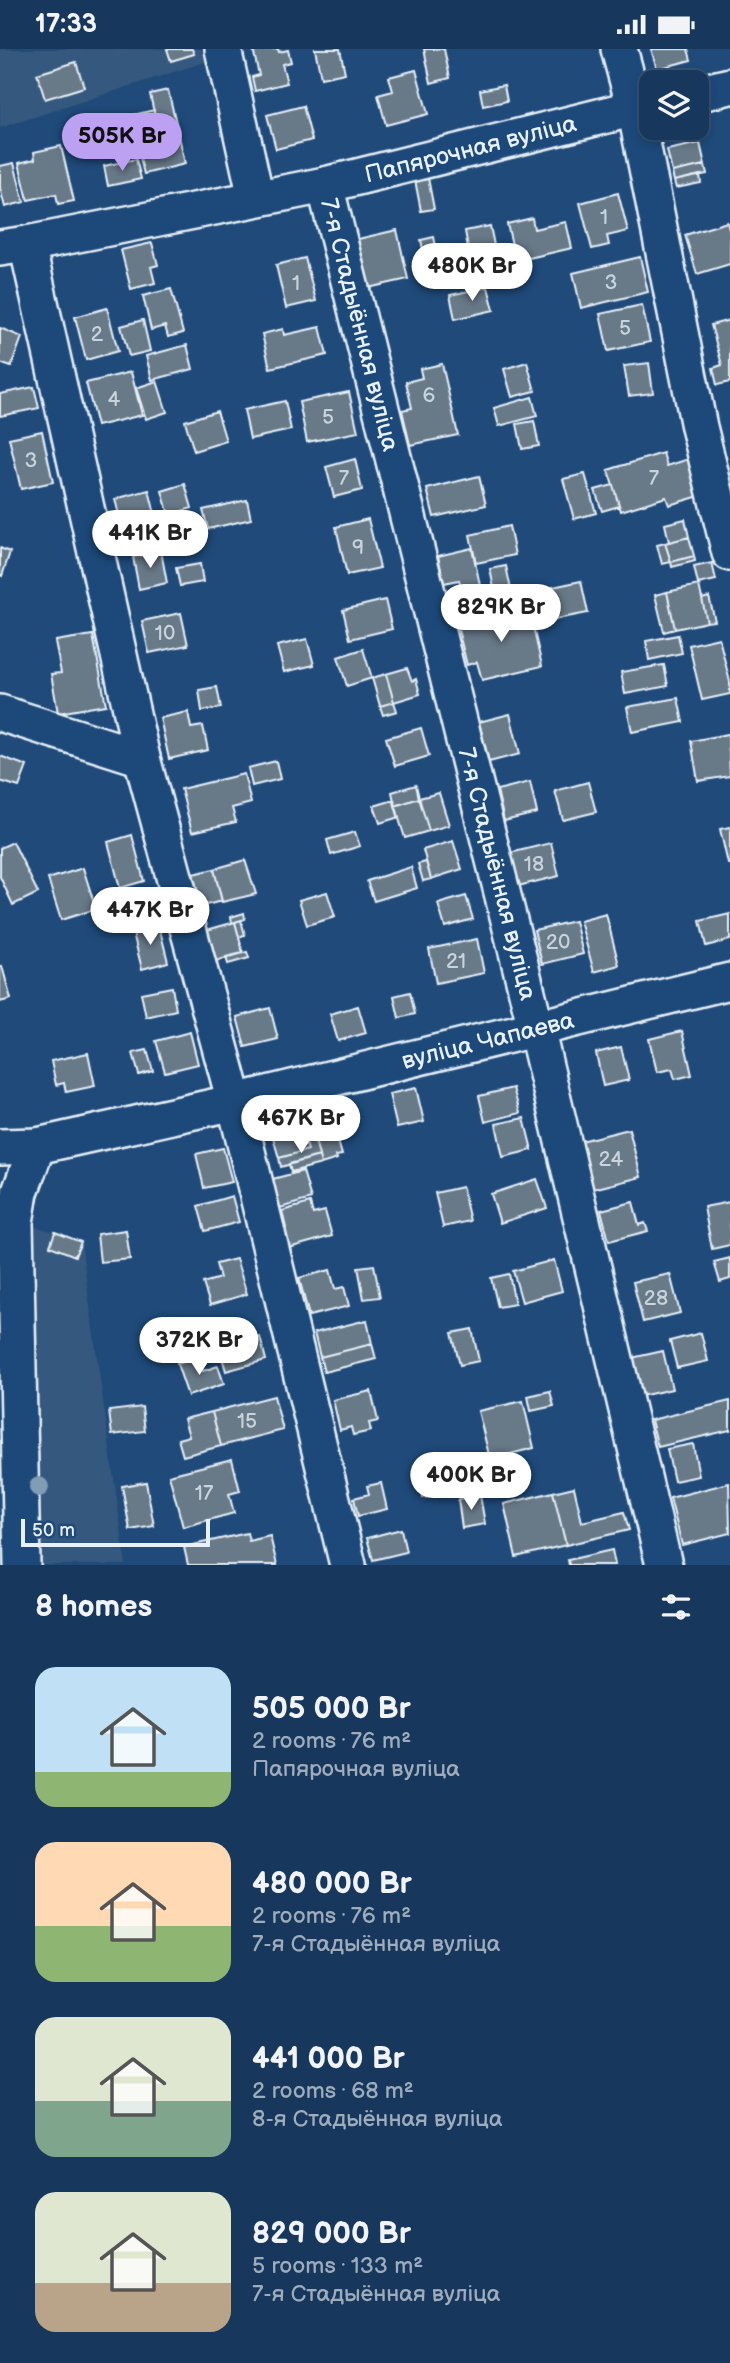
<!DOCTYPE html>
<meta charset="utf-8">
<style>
body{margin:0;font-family:"Balsamiq Sans",sans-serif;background:#244365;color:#f1f3f6;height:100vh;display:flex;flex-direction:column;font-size:26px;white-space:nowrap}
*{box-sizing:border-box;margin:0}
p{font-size:23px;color:#9eacbb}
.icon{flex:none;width:38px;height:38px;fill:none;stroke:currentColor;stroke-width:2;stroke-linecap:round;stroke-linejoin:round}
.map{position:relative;height:1516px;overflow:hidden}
.panel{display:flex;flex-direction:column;background:#17385c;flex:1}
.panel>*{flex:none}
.fabs{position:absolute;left:639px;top:21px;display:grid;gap:14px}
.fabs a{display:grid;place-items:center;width:70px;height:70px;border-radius:14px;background:#17385c;box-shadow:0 4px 10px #0003,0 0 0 2px #365272;font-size:35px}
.scale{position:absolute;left:21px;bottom:18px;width:189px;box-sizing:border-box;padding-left:7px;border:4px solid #e8f1f8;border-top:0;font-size:19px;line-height:24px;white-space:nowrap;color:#e8f1f8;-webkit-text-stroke:5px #1f4a7a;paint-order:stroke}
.price{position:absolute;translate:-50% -60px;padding:0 16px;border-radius:24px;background:#fff;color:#222;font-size:23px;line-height:46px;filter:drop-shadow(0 2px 4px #0008)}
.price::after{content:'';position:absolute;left:50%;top:42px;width:21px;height:16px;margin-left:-10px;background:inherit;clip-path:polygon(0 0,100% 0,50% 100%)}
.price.on{background:#bca0f2;color:#111}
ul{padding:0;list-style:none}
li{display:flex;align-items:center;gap:21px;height:175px;padding:0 35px}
li span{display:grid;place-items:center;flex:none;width:196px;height:140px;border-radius:21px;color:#555}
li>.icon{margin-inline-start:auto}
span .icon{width:84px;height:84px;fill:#fffc;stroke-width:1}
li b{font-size:30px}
h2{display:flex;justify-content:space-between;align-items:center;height:84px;padding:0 35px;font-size:30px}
.status{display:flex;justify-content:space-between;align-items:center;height:49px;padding:0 35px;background:#17385c;direction:ltr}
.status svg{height:19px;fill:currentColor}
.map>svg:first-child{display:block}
.built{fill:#35587e}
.building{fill:#687988;stroke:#e8f1f8;stroke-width:2}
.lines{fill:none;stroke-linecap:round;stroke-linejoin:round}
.minor-casing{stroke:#e8f1f8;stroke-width:40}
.minor{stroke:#1f4a7a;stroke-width:35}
.tree{fill:#819cb5}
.labels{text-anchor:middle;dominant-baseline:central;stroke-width:6;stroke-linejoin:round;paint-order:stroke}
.number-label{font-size:21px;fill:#c8d3dc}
.street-label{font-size:24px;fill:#e8f1f8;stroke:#1f4a7a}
</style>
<div class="status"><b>17:33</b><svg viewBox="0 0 49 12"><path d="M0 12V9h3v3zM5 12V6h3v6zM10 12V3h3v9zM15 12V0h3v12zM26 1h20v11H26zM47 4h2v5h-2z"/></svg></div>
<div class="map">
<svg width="730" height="1516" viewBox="0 0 730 1516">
<rect width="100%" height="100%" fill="#1f4a7a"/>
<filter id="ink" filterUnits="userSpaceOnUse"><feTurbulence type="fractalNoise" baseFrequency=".0143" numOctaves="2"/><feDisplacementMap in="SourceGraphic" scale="14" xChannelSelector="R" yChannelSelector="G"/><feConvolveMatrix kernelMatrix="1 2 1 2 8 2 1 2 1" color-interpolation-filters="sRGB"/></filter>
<g filter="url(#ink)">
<path class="built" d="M0,0h201l4,13 -205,66z
M0,1168l55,15 26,10 45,323h-126z"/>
<path class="building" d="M167,0h25l2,5 -23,7z
M253,0h25l1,3 9,-2 3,12 -9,2 5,19 -32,8 -3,-14 7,-2z
M315,0h25l5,24 -24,5z
M424,0h20l6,29 -19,5z
M651,0h37l3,11 -34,9z
M76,13l8,25 -39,12 -8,-25z
M416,21l12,44 -42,11 -8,-30 15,-4 -4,-14z
M504,36l3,16 -24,5 -3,-16z
M168,41l10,41 -19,5 -9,-42z
M303,57l9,34 -36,9 -9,-34z
M154,61l5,26 19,-5 7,33 -41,10 -5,-20 -21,5 -9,-38z
M700,94l5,22 -33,7 -5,-22z
M61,97l13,55 -16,3 -2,-10 -28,6 -9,-37 16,-4 -1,-7z
M136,110l5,20 -33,7 -4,-20z
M14,114l10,39 -19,5 -5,-19v-22z
M705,116l2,9 -33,7 -2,-9z
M700,126l1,8 -25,5 -2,-7z
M428,129l6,31 -13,2 -6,-31z
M618,144l10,38 -21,5 2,9 -17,4 -12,-46z
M532,169l2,11 32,-7 6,26 -56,13 -9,-37z
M727,173l3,11v31l-33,10 -12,-39z
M490,177l7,34 -26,5 -6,-34z
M397,181l11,49 -40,9 -10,-49z
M434,188l6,28 -13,3 -6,-28z
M152,194l6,22 -7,2 4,16 -24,6 -10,-39z
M640,208l8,35 -67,16 -8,-35z
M305,209l11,43 -30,7 -10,-43z
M488,238l6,23 -39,9 -5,-24z
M171,240l12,44 -15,4 -3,-11 -14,4 -8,-34z
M642,256l8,37 -42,9 -8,-37z
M107,259l11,43 -32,9 -11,-43z
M143,271l7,31 -21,5 -8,-30z
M730,271v62l-13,3 -4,-17 9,-3 -11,-40z
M320,278l7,28 -57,13 -8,-34 21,-5 1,6z
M0,279l22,9 -11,30 -11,-4z
M187,296l6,24 -41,11 -6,-24z
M527,313l8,29 -23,6 -8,-28z
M649,314l4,30 -24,3 -5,-30z
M442,315l16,71 -48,10 -8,-35 10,-2 -6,-26 16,-4 -2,-9z
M131,323l11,43 -45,11 -11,-43z
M157,332l10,31 -21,7 -10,-31z
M34,338l5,21 -39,8v-22z
M349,343l9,40 -51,10 -8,-40z
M532,348l5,19 -38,10 -5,-18z
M285,352l6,29 -41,9 -6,-29z
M217,362l9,30 -32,10 -9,-30z
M534,372l5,25 -17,3 -5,-25z
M42,382l11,51 -32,7 -12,-51z
M663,404l4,13 25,-8 11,37 -34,10 -3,-8 -45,14 -13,-41z
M355,410l7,31 -28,7 -8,-30z
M585,425l11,39 -22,6 -11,-40z
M479,427l7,29 -52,12 -7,-28z
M185,435l7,24 -23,7 -7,-24z
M613,436l6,21 -17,5 -7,-21z
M149,441l7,28 -34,9 -7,-28z
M247,451l4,19 -43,10 -5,-19z
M368,470l12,49 -33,7 -11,-48z
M685,470l4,18 -20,5 -4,-18z
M509,477l6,29 -39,8 -6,-28z
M689,488l5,19 -23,6 -6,-19z
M665,494l6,19 -9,2 -5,-19z
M0,499l10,4 -8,24 -2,-1z
M472,499l8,37 -18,4 -3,-9 -15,3 -6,-27z
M161,502l6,32 -28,6 -6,-32z
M694,507l1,5 -23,6 -1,-5z
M712,514l4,17 -18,4 -4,-17z
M200,515l3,18 -23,4 -4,-18z
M506,517l7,33 -16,4 -7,-34z
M581,532l7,32 -47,9 -7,-31z
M699,536l8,37 -32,7 -8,-37z
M667,543l8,37 -11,3 -9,-37z
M709,548l6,24 -8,1 -5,-23z
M385,551l7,29 -42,10 -7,-29z
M529,560l13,57 -60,14 -5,-18 -10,3 -10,-39z
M181,564l7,32 -39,8 -7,-32z
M93,586l13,70 -48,8 -7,-39 10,-1 -6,-32z
M678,586l4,18 -33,7 -3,-19z
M719,589l11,44v12l-28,6 -13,-55z
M307,590l7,26 -30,7 -7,-26z
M363,600l9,29 -25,8 -9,-29z
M664,616l4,21 -43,8 -4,-22z
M407,619l5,13 4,-2 4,15 -26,8 -8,-28z
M386,625l8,28 -14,4 -8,-28z
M217,638l4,21 -19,3 -3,-21z
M678,649l5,24 -51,10 -5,-25z
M394,653l3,9 -14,4 -3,-9z
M188,663l3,16 12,-2 5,24 -39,9 -9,-41z
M510,665l10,40 -31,8 -10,-40z
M421,679l8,28 -34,10 -9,-28z
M728,685l2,42 -32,5 -7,-40z
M0,707l27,10 -8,21 -19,-6z
M276,712l4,18 -28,7 -4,-18z
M244,725l7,29 -19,5 4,14 -44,10 -11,-43z
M530,733l7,31 -33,8 -7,-31z
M588,733l8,30 -33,8 -8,-29z
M416,736l3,13 -24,8 -3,-14z
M439,744l10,32 -20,6 -10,-33z
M419,749l10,33 -24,7 -10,-32z
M394,751l5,17 -19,6 -6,-17z
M730,778v37h-2l-8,-35z
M355,783l5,14 -29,9 -4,-15z
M132,786l12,46 -24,7 -12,-46z
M453,792l9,28 -31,10 -8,-29z
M13,793l25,51 -25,12 -13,-28v-29z
M551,794l8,33 -41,10 -8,-33z
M245,811l11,34 -34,8 -8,-33z
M426,813l5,17 -8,2 -5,-17z
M411,818l6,21 -43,13 -7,-20z
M83,819l13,41 -35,11 -13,-41z
M214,820l8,32 -20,5 -9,-32z
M327,843l8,25 -28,8 -8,-25z
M466,847l7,23 -28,8 -7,-23z
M244,864l1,6 -13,4 -1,-6z
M606,865l13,51 -25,7 -14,-51z
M730,865v26l-24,6 -6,-25z
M241,871l4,15 -6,2 -4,-15z
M575,872l8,33 -41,10 -8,-34z
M235,873l8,31 -27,8 -9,-31z
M159,877l9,36 -26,7 -9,-36z
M477,890l7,34 -48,10 -7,-34z
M247,903l2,6 -21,6 -2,-7z
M2,917l9,33 -11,3v-35z
M172,938l4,23 -30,7 -5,-24z
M410,943l5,22 -16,4 -5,-22z
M358,957l8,27 -28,8 -8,-27z
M270,959l8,31 -33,8 -8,-30z
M682,982l10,44 -17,4 -3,-10 -15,3 -8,-33z
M190,983l8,32 -33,8 -9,-31z
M621,998l8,33 -26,6 -7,-33z
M147,1001l6,21 -14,4 -6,-22z
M88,1004l7,33 -29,6 -2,-9 -8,2 -5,-24z
M416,1039l8,34 -27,6 -8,-34z
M513,1039l7,25 -35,9 -6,-26z
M524,1069l8,32 -29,7 -7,-33z
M301,1077l7,24 -29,8 -7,-24z
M629,1080l12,48 -48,12 -12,-48z
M336,1085l6,21 -6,1 1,3 -16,5 -6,-24z
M315,1091l4,16 -38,11 -2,-9 29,-8 -3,-8z
M223,1099l9,34 -28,6 -8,-34z
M319,1107l2,8 -30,8 -2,-8z
M303,1122l8,28 -38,11 -8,-29z
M537,1130l10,29 -47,15 -9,-29z
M462,1138l8,34 -27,6 -8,-34z
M232,1147l7,26 -34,9 -7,-25z
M633,1153l6,23 6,-2 3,8 -39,10 -8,-31z
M730,1153v43l-18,4 -8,-42z
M310,1154l3,11 12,-3 7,25 -47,13 -6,-19 7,-2 -4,-17z
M126,1181l4,29 -30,3 -3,-28z
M55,1183l26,10 -6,14 -25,-10z
M730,1209v21l-10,3 -6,-20z
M236,1210l11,35 -37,11 -7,-22 17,-5 -4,-14z
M554,1211l8,31 -40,11 -9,-31z
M374,1216l6,32 -16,2 -6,-32z
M330,1221l5,19 9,-2 5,19 -40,10 -10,-38z
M509,1225l6,30 -17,3 -7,-29z
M670,1225l10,39 -37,9 -10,-40z
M367,1271l5,24 -52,13 -6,-24z
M472,1280l7,32 -19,4 -8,-32z
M701,1284l7,28 -31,7 -7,-27z
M260,1288l6,23 -40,11 -7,-24z
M372,1295l4,15 -52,13 -4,-15z
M663,1302l9,38 -36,8 -9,-38z
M198,1308l5,14 15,-5 6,18 -36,12 -11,-32z
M371,1342l7,30 -9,2 2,8 -18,4 -2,-8 -11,3 -7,-30z
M550,1342l4,15 -23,5 -3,-15z
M274,1347l9,34 -62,16 -9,-34z
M523,1352l11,47 -44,11 -12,-48z
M730,1352v29l-72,17 -7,-27z
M142,1358l3,24 -33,4 -3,-24z
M212,1363l9,34 -38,10 -5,-17 11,-3 -5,-17z
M693,1395l6,32 -25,5 -7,-32z
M232,1410l8,32 -11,3 5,19 -51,14 -14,-52z
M441,1417l5,29 -23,3 -4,-28z
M146,1433l8,44 -24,4 -8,-44z
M381,1434l6,26 -29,7 -4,-18 15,-4 -2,-8z
M729,1434l1,50 -48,12 -12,-47z
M574,1438l8,35 42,-10 5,18 -63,15 -13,-53z
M553,1443l13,53 -50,12 -12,-53z
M480,1446l5,29 -23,4 -4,-29z
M401,1480l5,23 -33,8 -6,-22z
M247,1484l2,8 21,-5 7,29h-89l-4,-18z
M612,1501l3,15h-46l-1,-5z"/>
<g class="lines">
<g class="minor-casing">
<g id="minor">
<path d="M223,0l33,149"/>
<path d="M619,0l16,59 64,319 31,126"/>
<path d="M696,45l34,-8"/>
<path id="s1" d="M325,136l211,843 128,537"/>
<path d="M27,195l115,514 93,344 113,463"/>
<path id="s2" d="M0,199l27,-4 298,-59 326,-81"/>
<path d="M0,664l142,45"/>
<path id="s3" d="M0,1098l37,-1 198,-44 495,-121"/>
<path d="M22,1516l-7,-343 5,-30 17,-46"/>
</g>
</g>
<use href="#minor" class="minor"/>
</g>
<circle class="tree" cx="39" cy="1438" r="10"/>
</g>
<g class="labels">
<g class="number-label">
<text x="604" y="168">1</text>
<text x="611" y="233">3</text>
<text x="296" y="234">1</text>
<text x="625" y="279">5</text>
<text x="97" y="285">2</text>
<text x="429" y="346">6</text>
<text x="114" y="350">4</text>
<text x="328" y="368">5</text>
<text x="31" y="411">3</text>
<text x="344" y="429">7</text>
<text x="654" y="429">7</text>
<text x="358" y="498">9</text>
<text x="165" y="584">10</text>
<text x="534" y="815">18</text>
<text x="558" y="893">20</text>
<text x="456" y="912">21</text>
<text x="611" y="1110">24</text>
<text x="656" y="1249">28</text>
<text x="247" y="1372">15</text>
<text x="204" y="1444">17</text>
</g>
<g class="street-label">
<text stroke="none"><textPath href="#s2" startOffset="481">Папярочная вуліца</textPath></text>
<text stroke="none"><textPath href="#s1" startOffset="144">7-я Стадыённая вуліца</textPath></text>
<text stroke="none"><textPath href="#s1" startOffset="710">7-я Стадыённая вуліца</textPath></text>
<text stroke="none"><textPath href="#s3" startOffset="500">вуліца Чапаева</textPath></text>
</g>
</g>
</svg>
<div class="fabs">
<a><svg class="icon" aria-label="layers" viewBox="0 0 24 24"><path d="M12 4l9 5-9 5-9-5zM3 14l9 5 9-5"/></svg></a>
</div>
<div class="scale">50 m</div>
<b class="price on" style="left:122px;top:124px">505K Br</b>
<b class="price" style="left:472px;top:254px">480K Br</b>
<b class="price" style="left:150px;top:521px">441K Br</b>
<b class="price" style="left:501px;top:595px">829K Br</b>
<b class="price" style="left:150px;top:898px">447K Br</b>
<b class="price" style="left:301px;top:1106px">467K Br</b>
<b class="price" style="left:199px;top:1328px">372K Br</b>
<b class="price" style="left:471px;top:1463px">400K Br</b>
</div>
<section class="panel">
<h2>8 homes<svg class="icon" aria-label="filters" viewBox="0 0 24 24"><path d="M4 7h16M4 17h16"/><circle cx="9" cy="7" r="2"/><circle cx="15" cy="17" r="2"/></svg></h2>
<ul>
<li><span style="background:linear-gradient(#bfe0f5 75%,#8fb573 0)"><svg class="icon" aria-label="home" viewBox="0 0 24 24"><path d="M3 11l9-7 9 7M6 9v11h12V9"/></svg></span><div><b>505 000 Br</b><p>2 rooms · 76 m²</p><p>Папярочная вуліца</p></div></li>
<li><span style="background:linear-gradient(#ffd9b3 60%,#8fb573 0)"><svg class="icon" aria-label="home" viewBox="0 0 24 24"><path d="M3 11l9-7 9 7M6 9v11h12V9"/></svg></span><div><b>480 000 Br</b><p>2 rooms · 76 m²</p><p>7-я Стадыённая вуліца</p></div></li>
<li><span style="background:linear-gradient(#dfe7d0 60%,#7fa58c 0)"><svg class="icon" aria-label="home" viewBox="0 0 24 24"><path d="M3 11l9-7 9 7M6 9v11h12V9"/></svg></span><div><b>441 000 Br</b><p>2 rooms · 68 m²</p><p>8-я Стадыённая вуліца</p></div></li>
<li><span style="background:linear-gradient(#dfe7d0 65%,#b9a48a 0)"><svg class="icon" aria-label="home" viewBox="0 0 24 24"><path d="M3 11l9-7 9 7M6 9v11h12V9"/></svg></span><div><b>829 000 Br</b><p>5 rooms · 133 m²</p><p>7-я Стадыённая вуліца</p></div></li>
</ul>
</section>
